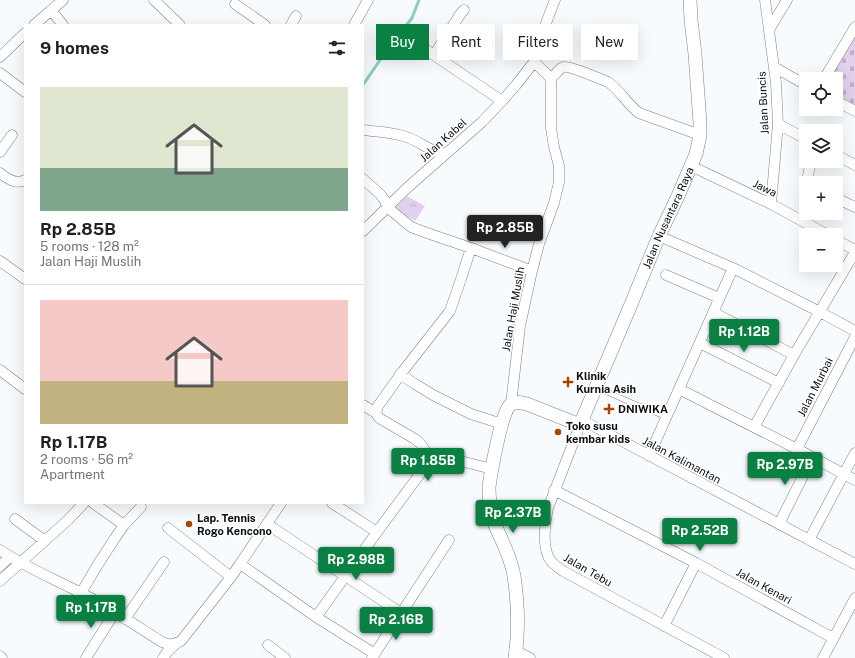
<!DOCTYPE html>
<meta charset="utf-8">
<style>
body{margin:0;font-family:"Public Sans",sans-serif;background:#f2f2f2;color:#202124;height:100vh;display:flex;flex-direction:column;font-size:15px;white-space:nowrap}
*{box-sizing:border-box;margin:0}
p{font-size:13px;color:#757577}
.icon{flex:none;width:22px;height:22px;fill:none;stroke:currentColor;stroke-width:2;stroke-linecap:round;stroke-linejoin:round}
.map{position:relative;flex:1;overflow:hidden}
.panel{position:absolute;left:24px;top:24px;width:340px;height:480px;display:flex;flex-direction:column;background:#fff;border-radius:0px;box-shadow:0 4px 16px #0002}
.panel>*{flex:none}
.top-card{position:absolute;left:376px;top:24px;width:380px;height:36px;display:flex;gap:8px}
.buttons{position:absolute;left:799px;top:72px;display:grid;gap:8px}
.buttons a{display:grid;place-items:center;width:44px;height:44px;border-radius:0px;background:#fff;box-shadow:0 4px 16px #0002;font-size:20px}
.price{position:absolute;translate:-50% -34px;padding:0 9px;border-radius:4px;background:#0b8043;color:#fff;font-size:13px;line-height:26px;filter:drop-shadow(0 1px 2px #0008)}
.price::after{content:'';position:absolute;left:50%;top:24px;width:12px;height:9px;margin-left:-6px;background:inherit;clip-path:polygon(0 0,100% 0,50% 100%)}
.price.current{background:#222;color:#fff}
ul{padding:0;list-style:none}
li{display:grid;align-content:center;gap:8px;height:212px;padding:0 16px}
li+li{border-top:1px solid #e0e0e0}
li span{display:grid;place-items:center;height:124px;border-radius:0px;color:#555}
li>.icon{margin-inline-start:auto}
span .icon{width:72px;height:72px;fill:#fffc;stroke-width:1}
li b{font-size:17px}
h2{display:flex;justify-content:space-between;align-items:center;height:48px;padding:0 16px;font-size:17px}
.chip{padding:0 14px;border-radius:0px;background:#fff;box-shadow:0 4px 16px #0002;font-size:14px;line-height:36px}
.chip.current{background:#0b8043;color:#fff}
.map>svg:first-child{display:block}
.grass{fill:url(#grass-tufts)}
.cemetery{fill:url(#cemetery-stones)}
.lines{fill:none;stroke-linecap:round;stroke-linejoin:round}
.stream{stroke:#8dccc7;stroke-width:3}
.service-casing{stroke:#78828f;stroke-width:6}
.minor-casing{stroke:#78828f;stroke-width:11}
.tertiary-casing{stroke:#78828f;stroke-width:14}
.service{stroke:#fff;stroke-width:5}
.minor{stroke:#fff;stroke-width:10}
.tertiary{stroke:#fff;stroke-width:13}
.poi-dot{fill:#a74503;stroke:#fff;stroke-width:1.5}
.labels{text-anchor:middle;dominant-baseline:central;stroke-width:3;stroke-linejoin:round;paint-order:stroke}
.street-label{font-size:11px;fill:#0b0f13;stroke:#fff}
.poi-label{font-size:11px;font-weight:bold;fill:#0b0f13;stroke:#fff;text-anchor:start}
</style>
<div class="map">
<svg width="855" height="658" viewBox="0 0 855 658">
<defs>
<pattern id="grass-tufts" width="24" height="20" patternUnits="userSpaceOnUse"><rect width="24" height="20" fill="#e2d1ec"/><path d="M3 7l-1-3M5 7V3M7 7l1-3M15 17l-1-3M17 17v-4M19 17l1-3" fill="none" stroke="#c1b2ca"/></pattern>
<pattern id="cemetery-stones" width="16" height="16" patternUnits="userSpaceOnUse"><rect width="16" height="16" fill="#e2d1ec"/><path d="M2 7V4a2 2 0 0 1 4 0v3zM10 15v-3a2 2 0 0 1 4 0v3z" fill="#c1b2ca"/></pattern>
</defs>
<rect width="100%" height="100%" fill="#f8fbfe"/>
<path class="grass" d="M407,196l18,10 -10,15 -14,-8 -6,-5z"/>
<path class="cemetery" d="M855,27v84l-19,-10v-22h-12z"/>
<g class="lines">
<path class="stream" d="M401,32l11,-14 7,-18
M363,85l17,-25 16,-18"/>
<g class="service-casing">
<path id="service" d="M596,387l36,16 35,14"/>
</g>
<g class="minor-casing">
<path id="minor" d="M154,0l26,25
M765,0l11,83 2,41 -7,80
M235,4l30,21
M51,10l12,15
M34,25l29,-25
M291,25l5,-9
M354,25l14,-25
M769,30l18,-30
M419,45l83,56
M434,55l27,-42 3,-3
M0,57l25,-24
M774,67l32,18
M0,73l25,19
M551,78c4,-3 8,-9 12,-11 6,-2 37,12 45,15 12,8 19,22 31,31l61,22
M824,79l31,-52
M836,101l19,10
M778,124l28,15
M363,130c15,2 32,2 46,8 15,6 21,14 38,15
M0,152l12,-17
M836,155l19,10
M691,166l80,38 57,31
M0,173c6,5 17,12 25,7
M363,179l17,15 5,7 2,6 24,20 16,6 44,15 61,23
M809,183l-1,-1v-6l3,-15
M836,198l19,9
M363,231l44,-43 75,-66 20,-21 14,-16 18,-23 7,-18 2,-12 6,-17 6,-15
M659,236l74,32 87,44 35,19
M836,240l19,10
M0,261l25,18
M666,275l53,23
M713,312l81,43
M700,343l79,40
M0,370l25,19
M400,374l15,10 18,11 38,19 31,10
M679,389l118,60 58,31
M511,404l9,-78 12,-55 7,-27 15,-41 5,-21v-16l-5,-19 -3,-19v-50l-17,-16
M363,405l13,8 3,5 36,21 5,4 11,16
M376,413l2,-7 25,-35 47,-60 11,-32 10,-31
M754,427l40,-72 61,-103
M797,449l58,-112
M649,456l84,-188
M554,490l142,73 137,75
M93,503l31,22
M332,503l45,29
M15,519l30,22
M267,524l134,89
M779,524l33,-66
M168,528l63,49
M809,540l46,-87
M0,550c25,17 54,29 81,43 28,14 54,32 81,49 7,3 11,3 19,-1l50,-64 9,-13 76,53 59,37
M240,564l41,-61
M0,566l10,-9
M0,581l68,-61 16,-17
M81,593l16,-27 18,-28 9,-13 17,-18
M316,617l61,-85 54,-73 4,-2 6,-1 51,13
M125,619l39,-57
M664,626l32,-63
M268,645l17,13
M516,651l14,7
M0,656l2,2
M86,658l29,-46
M163,658l5,-7 9,-8
M372,658l77,-118
M724,658l-161,-87c-4,-3 -9,-6 -12,-10 -10,-13 -6,-38 -3,-53l34,-88 273,144
M823,658l32,-60"/>
</g>
<g class="tertiary-casing">
<g id="tertiary">
<path id="s1" d="M515,658c4,-27 3,-55 -1,-82 -2,-13 -8,-27 -14,-40 -3,-7 -7,-14 -9,-22 -1,-9 -2,-18 -2,-27 2,-15 12,-73 21,-82 5,-4 12,-2 17,-1l48,19h4l3,-3 50,-118 27,-66 19,-40 18,-42 4,-19v-12l-5,-69 -4,-34 -1,-20"/>
</g>
</g>
<use href="#service" class="service"/>
<use href="#minor" class="minor"/>
<use href="#tertiary" class="tertiary"/>
</g>
<g class="poi-dot">
<path d="M566 376h4v4h4v4h-4v4h-4v-4h-4v-4h4z"/>
<path d="M607 403h4v4h4v4h-4v4h-4v-4h-4v-4h4z"/>
<circle cx="558" cy="432" r="4"/>
<circle cx="189" cy="524" r="4"/>
</g>
<g class="labels">
<g class="street-label">
<text transform="translate(763 103) rotate(-93)">Jalan Buncis</text>
<text transform="translate(443 140) rotate(-42)">Jalan Kabel</text>
<text transform="translate(765 188) rotate(26)">Jawa</text>
<text stroke="none"><textPath href="#s1" startOffset="558">Jalan Nusantara Raya</textPath></text>
<text transform="translate(513 309) rotate(-80)">Jalan Haji Muslih</text>
<text transform="translate(815 387) rotate(-63)">Jalan Murbai</text>
<text transform="translate(682 460) rotate(28)">Jalan Kalimantan</text>
<text transform="translate(588 570) rotate(30)">Jalan Tebu</text>
<text transform="translate(764 586) rotate(29)">Jalan Kenari</text>
</g>
<g class="poi-label">
<text x="576" y="376">Klinik<tspan x="576" dy="13">Kurnia Asih</tspan></text>
<text x="618" y="409">DNIWIKA</text>
<text x="566" y="426">Toko susu<tspan x="566" dy="13">kembar kids</tspan></text>
<text x="197" y="518">Lap. Tennis<tspan x="197" dy="13">Rogo Kencono</tspan></text>
</g>
</g>
</svg>
<div class="buttons">
<a><svg class="icon" aria-label="locate" viewBox="0 0 24 24"><circle cx="12" cy="12" r="6"/><path d="M12 2v4M12 18v4M2 12h4M18 12h4"/></svg></a>
<a><svg class="icon" aria-label="layers" viewBox="0 0 24 24"><path d="M12 4l9 5-9 5-9-5zM3 14l9 5 9-5"/></svg></a>
<a>+</a>
<a>−</a>
</div>
<b class="price current" style="left:505px;top:249px">Rp 2.85B</b>
<b class="price" style="left:744px;top:353px">Rp 1.12B</b>
<b class="price" style="left:428px;top:482px">Rp 1.85B</b>
<b class="price" style="left:785px;top:486px">Rp 2.97B</b>
<b class="price" style="left:513px;top:534px">Rp 2.37B</b>
<b class="price" style="left:700px;top:552px">Rp 2.52B</b>
<b class="price" style="left:356px;top:581px">Rp 2.98B</b>
<b class="price" style="left:91px;top:629px">Rp 1.17B</b>
<b class="price" style="left:396px;top:641px">Rp 2.16B</b>
<div class="top-card">
<a class="chip current">Buy</a>
<a class="chip">Rent</a>
<a class="chip">Filters</a>
<a class="chip">New</a>
</div>
<section class="panel">
<h2>9 homes<svg class="icon" aria-label="filters" viewBox="0 0 24 24"><path d="M4 7h16M4 17h16"/><circle cx="9" cy="7" r="2"/><circle cx="15" cy="17" r="2"/></svg></h2>
<ul>
<li><span style="background:linear-gradient(#dfe7d0 65%,#7fa58c 0)"><svg class="icon" aria-label="home" viewBox="0 0 24 24"><path d="M3 11l9-7 9 7M6 9v11h12V9"/></svg></span><div><b>Rp 2.85B</b><p>5 rooms · 128 m²</p><p>Jalan Haji Muslih</p></div></li>
<li><span style="background:linear-gradient(#f6c9c9 65%,#c2b280 0)"><svg class="icon" aria-label="home" viewBox="0 0 24 24"><path d="M3 11l9-7 9 7M6 9v11h12V9"/></svg></span><div><b>Rp 1.17B</b><p>2 rooms · 56 m²</p><p>Apartment</p></div></li>
</ul>
</section>
</div>
